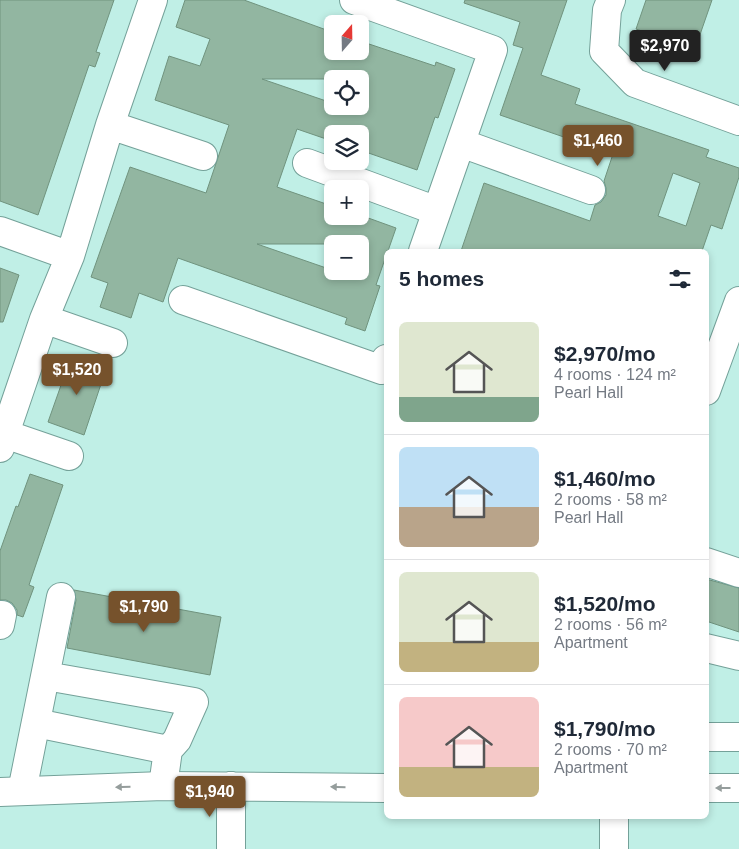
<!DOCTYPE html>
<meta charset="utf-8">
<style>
body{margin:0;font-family:Helvetica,sans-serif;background:#f6f6f7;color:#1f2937;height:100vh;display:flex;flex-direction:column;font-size:19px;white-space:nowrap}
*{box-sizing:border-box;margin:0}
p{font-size:16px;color:#747a83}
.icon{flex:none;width:28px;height:28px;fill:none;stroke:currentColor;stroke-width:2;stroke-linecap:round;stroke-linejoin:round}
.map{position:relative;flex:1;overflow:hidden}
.sheet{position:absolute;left:384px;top:249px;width:325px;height:570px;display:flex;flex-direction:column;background:#fff;border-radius:8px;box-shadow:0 2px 8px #0003}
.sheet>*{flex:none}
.needle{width:32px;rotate:20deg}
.buttons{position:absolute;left:324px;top:15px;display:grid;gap:10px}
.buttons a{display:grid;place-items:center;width:45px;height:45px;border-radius:8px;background:#fff;box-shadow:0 2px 8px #0003;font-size:25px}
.price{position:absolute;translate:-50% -42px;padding:0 11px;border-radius:5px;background:#76522c;color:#fff;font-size:16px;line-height:32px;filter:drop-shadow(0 1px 2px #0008)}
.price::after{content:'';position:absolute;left:50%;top:30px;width:15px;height:11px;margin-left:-8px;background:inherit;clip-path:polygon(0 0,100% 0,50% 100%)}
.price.current{background:#222;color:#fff}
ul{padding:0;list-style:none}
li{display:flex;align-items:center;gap:15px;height:125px;padding:0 15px}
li+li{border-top:1px solid #e0e1e3}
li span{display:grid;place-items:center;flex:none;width:140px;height:100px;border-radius:8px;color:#555}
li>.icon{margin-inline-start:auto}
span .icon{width:60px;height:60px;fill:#fffc;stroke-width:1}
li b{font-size:21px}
h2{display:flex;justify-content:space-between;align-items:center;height:60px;padding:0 15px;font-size:21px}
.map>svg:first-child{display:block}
.building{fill:#92b6a1;stroke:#70937e;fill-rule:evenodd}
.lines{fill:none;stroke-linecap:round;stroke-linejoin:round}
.minor-casing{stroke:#74a199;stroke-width:30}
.major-casing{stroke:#74a199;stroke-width:30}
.minor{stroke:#fff;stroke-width:28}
.major{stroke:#fff;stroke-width:28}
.oneway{fill:#959d9c}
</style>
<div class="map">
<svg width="739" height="849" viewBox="0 0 739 849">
<rect width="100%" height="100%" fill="#c0efe6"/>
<path class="building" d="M0,0h114l-18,52 4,1 -5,14 -6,-2 -51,150 -38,-14z
M185,0h59l88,32v19h28v-10l75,25 1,-4 19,7 -17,49 -3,-1 -18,53 -57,-20v-16h-28v7l-35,-12 -20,58 55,19v10l28,-1 36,13 -8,23h-2v5l-10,29 4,1 -15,45 -20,-7 2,-6 -169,-60 -15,44 -24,-9 -8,25 -31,-11 8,-24 -17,-6 39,-110 76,26 23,-68 -74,-25 14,-44 31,10 10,-27 -34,-12zM262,79h98v33l-18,-6h-10v-3zM257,244h103v35l-22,-8h-6v-1z
M465,0h102l-26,75 39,14 -5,15 134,46 -3,7 33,11v9l-17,52 -11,-4 -9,26h-241l23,-68 106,38 5,-16 6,-3 5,-7v-7l-2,-7 9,-27 -113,-39 23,-67 -10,-3 7,-23 -56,-19zM673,173l27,10 -14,43 -28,-10z
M646,0h66l-17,49 -59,-20z
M0,268l19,7 -16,47h-3z
M71,357l35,12 -22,66 -36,-13z
M30,474l33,11 -34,100 5,2 -11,30 -6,-2v-5l-5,-7 -6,-3h-6v-49l16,-45 2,1z
M706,579l33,9v44l-33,-11z
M74,590l147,27 -11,58 -143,-27 9,-48z"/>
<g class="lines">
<g class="minor-casing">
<path id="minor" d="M354,0l139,50 -70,201
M611,0l-4,10 -3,41 31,32 104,38
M110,125l93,31
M461,143l130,47
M307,163l130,48
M0,231l70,25
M183,300l199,70 4,-11
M44,319l69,24
M706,391l33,-90
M5,434l64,22
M0,448l44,-129 26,-63 40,-131 43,-125
M706,562l33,11
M0,625l2,-10
M706,648l33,8
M46,676l148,26 -17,38 -9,10
M36,723l132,27 -5,36
M706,737h33
M22,791l39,-194
M614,849v-33"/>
</g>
<g class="major-casing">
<path id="major" d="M706,788h33
M0,792l163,-6 223,2
M231,849v-63"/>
</g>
<use href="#minor" class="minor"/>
<use href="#major" class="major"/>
</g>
<defs><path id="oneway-solid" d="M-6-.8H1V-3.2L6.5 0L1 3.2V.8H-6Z" transform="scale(1.25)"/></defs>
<g class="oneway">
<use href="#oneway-solid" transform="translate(123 787) rotate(178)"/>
<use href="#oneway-solid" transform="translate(338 787) rotate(-179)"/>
<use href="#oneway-solid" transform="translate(723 788) rotate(180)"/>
</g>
</svg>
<div class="buttons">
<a><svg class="needle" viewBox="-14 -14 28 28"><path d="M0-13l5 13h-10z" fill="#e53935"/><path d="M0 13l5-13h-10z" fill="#747a83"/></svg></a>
<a><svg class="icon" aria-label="locate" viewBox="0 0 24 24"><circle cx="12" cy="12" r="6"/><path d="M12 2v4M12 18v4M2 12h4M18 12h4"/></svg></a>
<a><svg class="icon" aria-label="layers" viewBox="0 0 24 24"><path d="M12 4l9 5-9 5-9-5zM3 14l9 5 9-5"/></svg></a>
<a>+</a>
<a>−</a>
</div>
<b class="price current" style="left:665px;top:72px">$2,970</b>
<b class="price" style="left:598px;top:167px">$1,460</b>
<b class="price" style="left:77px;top:396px">$1,520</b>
<b class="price" style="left:144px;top:633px">$1,790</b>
<b class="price" style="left:210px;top:818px">$1,940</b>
<section class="sheet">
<h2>5 homes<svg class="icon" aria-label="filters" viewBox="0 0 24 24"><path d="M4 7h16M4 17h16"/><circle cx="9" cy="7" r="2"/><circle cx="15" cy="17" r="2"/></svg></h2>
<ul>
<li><span style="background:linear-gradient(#dfe7d0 75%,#7fa58c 0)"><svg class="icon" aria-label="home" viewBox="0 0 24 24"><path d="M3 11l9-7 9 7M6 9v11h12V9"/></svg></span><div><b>$2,970/mo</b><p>4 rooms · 124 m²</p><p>Pearl Hall</p></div></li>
<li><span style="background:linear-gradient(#bfe0f5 60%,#b9a48a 0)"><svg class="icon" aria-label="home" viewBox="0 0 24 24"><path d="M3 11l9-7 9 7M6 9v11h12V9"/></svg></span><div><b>$1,460/mo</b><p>2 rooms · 58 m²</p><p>Pearl Hall</p></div></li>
<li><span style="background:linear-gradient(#dfe7d0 70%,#c2b280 0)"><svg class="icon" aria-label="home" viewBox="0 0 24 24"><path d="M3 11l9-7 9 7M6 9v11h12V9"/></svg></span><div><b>$1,520/mo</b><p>2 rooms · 56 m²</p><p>Apartment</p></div></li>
<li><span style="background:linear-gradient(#f6c9c9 70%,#c2b280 0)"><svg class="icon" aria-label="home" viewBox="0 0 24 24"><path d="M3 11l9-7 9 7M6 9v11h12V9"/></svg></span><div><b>$1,790/mo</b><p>2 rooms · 70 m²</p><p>Apartment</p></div></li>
</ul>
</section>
</div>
